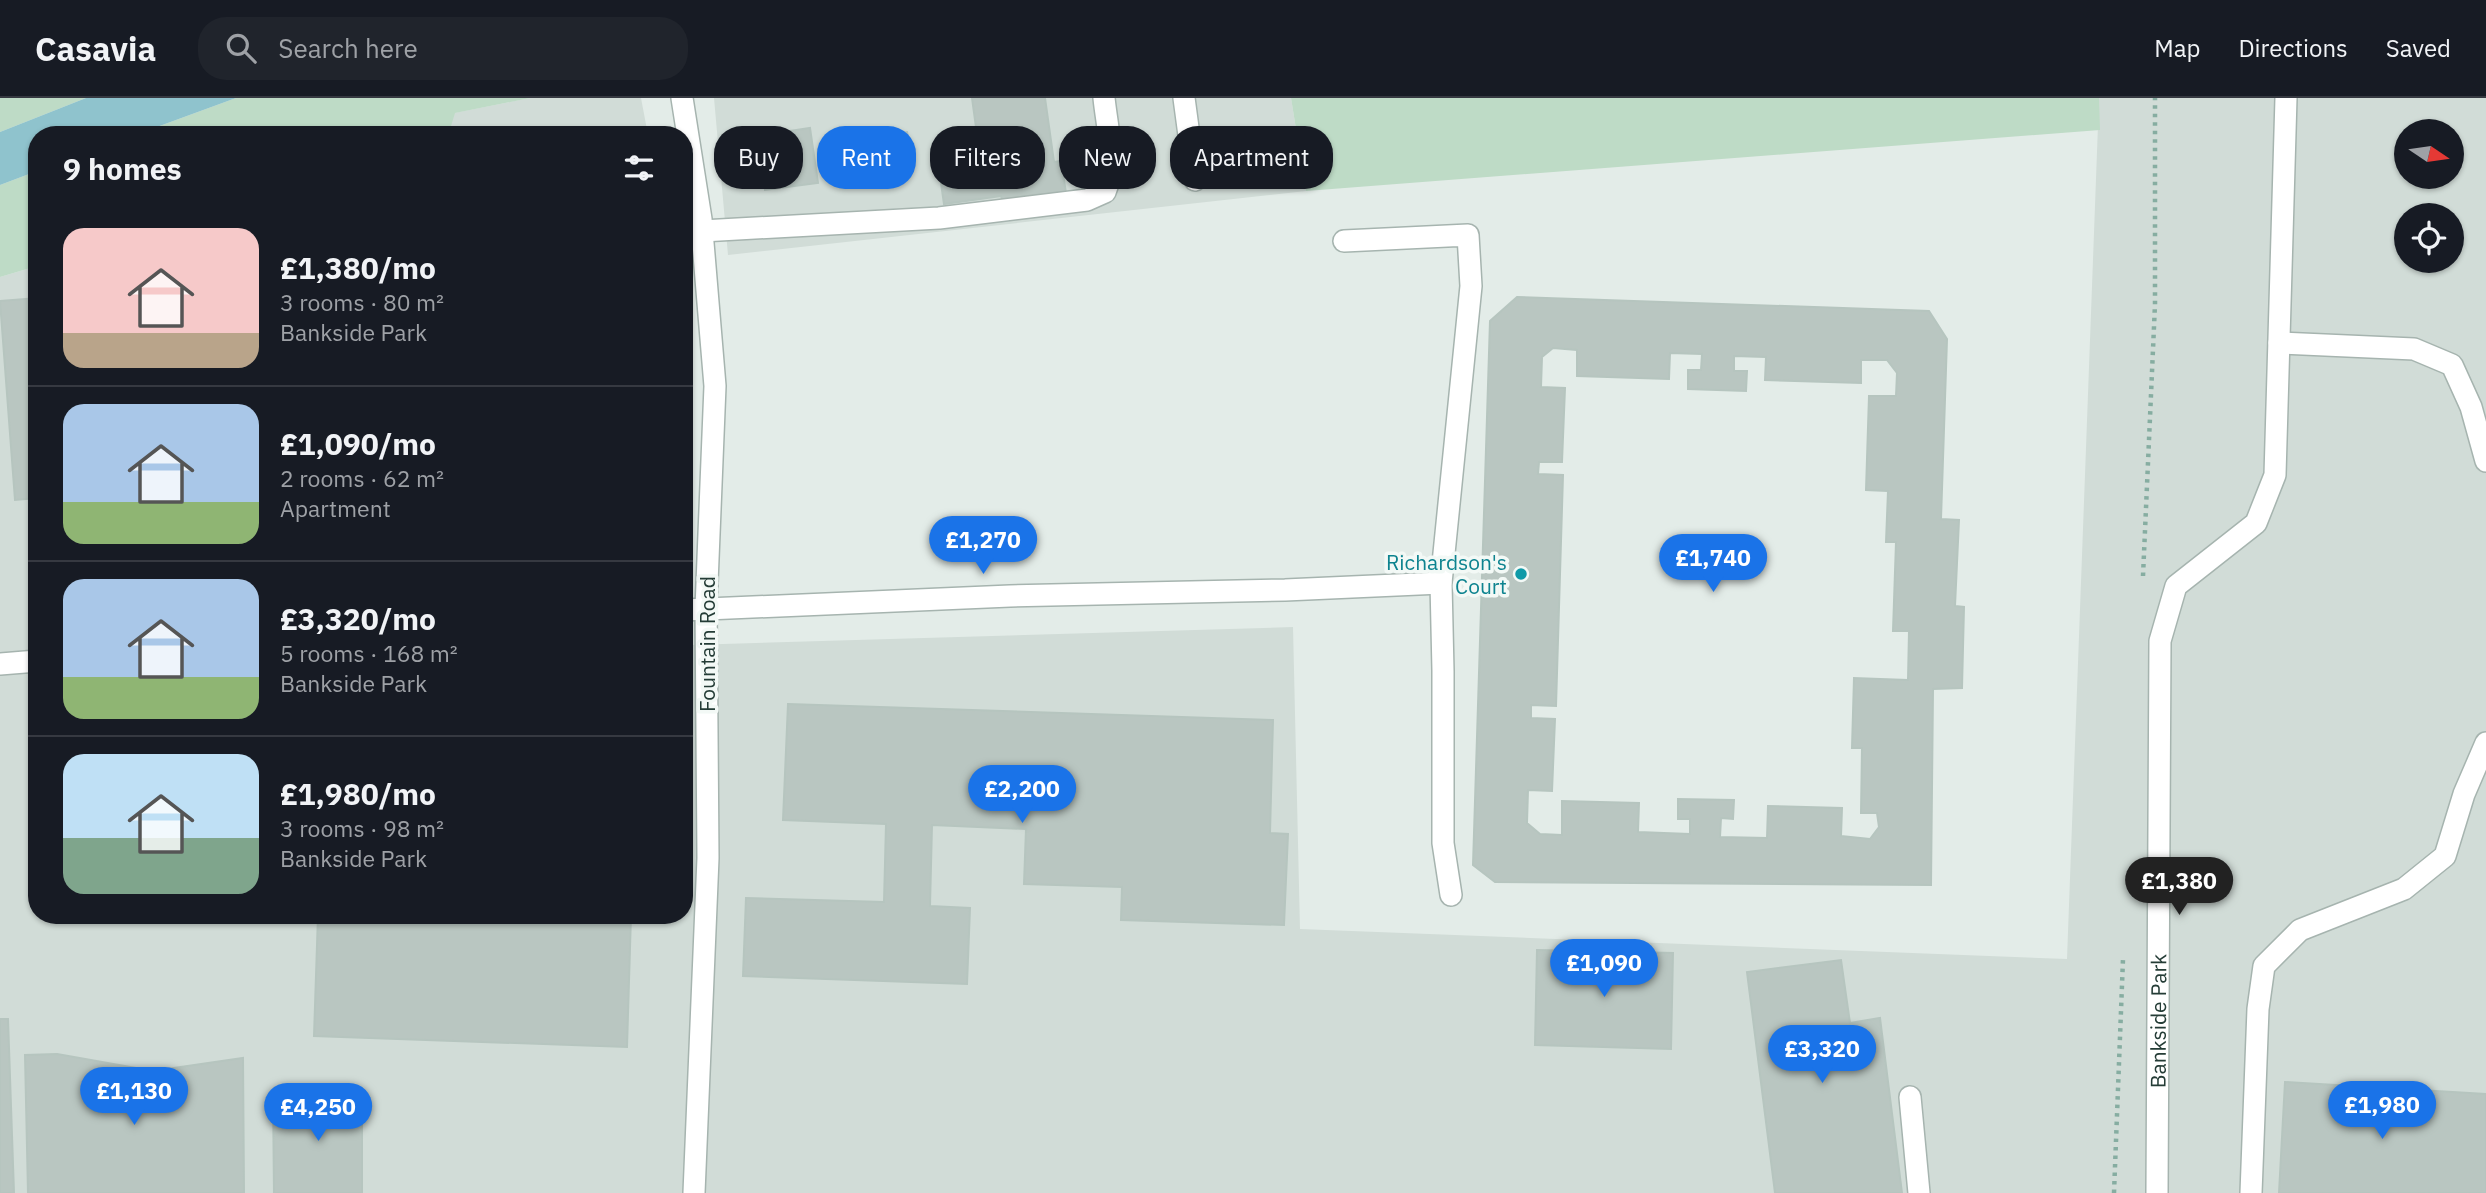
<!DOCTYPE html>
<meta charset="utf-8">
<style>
body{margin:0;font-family:"IBM Plex Sans",sans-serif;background:#20242c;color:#f1f3f6;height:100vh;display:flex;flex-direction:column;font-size:26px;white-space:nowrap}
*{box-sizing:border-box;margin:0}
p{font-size:23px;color:#9ea1a6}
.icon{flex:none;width:38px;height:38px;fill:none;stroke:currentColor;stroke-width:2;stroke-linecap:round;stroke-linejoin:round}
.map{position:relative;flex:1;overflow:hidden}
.sheet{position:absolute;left:28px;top:28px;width:665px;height:798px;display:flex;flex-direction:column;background:#171b24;border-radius:28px;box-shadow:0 2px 5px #0004}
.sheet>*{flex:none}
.top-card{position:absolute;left:714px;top:28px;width:665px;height:63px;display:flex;gap:14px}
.needle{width:46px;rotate:103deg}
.buttons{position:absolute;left:2394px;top:21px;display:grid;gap:14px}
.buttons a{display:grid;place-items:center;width:70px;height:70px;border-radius:50%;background:#171b24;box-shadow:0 2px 5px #0004;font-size:35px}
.price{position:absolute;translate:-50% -60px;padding:0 16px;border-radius:24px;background:#1a73e8;color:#fff;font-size:23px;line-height:46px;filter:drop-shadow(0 2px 4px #0008)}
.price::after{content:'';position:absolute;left:50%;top:42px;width:21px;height:16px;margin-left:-10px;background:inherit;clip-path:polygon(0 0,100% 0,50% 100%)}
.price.active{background:#222;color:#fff}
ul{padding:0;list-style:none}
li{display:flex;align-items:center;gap:21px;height:175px;padding:0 35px}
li+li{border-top:2px solid #363941}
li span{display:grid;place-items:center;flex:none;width:196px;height:140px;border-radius:21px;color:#555}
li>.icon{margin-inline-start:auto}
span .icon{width:84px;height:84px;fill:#fffc;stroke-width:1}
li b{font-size:30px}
h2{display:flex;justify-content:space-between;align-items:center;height:84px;padding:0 35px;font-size:30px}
.pill{padding:0 24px;border-radius:28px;background:#171b24;box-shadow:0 2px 5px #0004;font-size:24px;line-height:63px}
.pill.active{background:#1a73e8;color:#fff}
header{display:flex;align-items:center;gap:42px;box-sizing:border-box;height:98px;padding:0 35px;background:#171b24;border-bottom:2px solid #363941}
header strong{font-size:33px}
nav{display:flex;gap:38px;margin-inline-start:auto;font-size:24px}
.search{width:490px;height:63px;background:#20242c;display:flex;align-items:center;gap:18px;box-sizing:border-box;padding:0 24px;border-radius:28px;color:#9ea1a6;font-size:26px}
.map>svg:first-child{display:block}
.built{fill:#d1dcd7;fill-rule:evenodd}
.green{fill:#bedbc6}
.water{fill:#8fc3cd}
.building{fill:#b9c6c1;stroke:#b6c5bf;stroke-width:2;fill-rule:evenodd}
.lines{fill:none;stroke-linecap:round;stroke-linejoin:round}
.minor-casing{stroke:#a6b4af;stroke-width:24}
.path{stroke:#86ada1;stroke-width:4.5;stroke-dasharray:3.5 5;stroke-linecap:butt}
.minor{stroke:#fff;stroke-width:21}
.culture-dot{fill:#0f9aa8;stroke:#f3f9f6;stroke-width:2.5}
.labels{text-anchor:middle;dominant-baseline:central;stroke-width:7;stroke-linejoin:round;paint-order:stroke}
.culture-label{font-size:21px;fill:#0d838f;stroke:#f3f9f6;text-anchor:end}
.street-label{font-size:21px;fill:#243c36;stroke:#f3f9f6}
</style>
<header>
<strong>Casavia</strong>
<div class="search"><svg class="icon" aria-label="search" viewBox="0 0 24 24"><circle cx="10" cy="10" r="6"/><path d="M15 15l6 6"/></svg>Search here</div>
<nav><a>Map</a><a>Directions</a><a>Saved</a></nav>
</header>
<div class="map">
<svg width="2486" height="1095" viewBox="0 0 2486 1095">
<rect width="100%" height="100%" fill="#e3ece8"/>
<path class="built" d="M530,0h111l7,37h-275v-3l81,-19z
M714,0h577l15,93 -578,64z
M2099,0h387v1095h-2486v-916l37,-11v649h647v-383l6,113 603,-18 7,302 767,30zM2406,33h46v46h-46zM2406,117h46v46h-46z"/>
<path class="green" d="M0,0h86l-86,34z
M236,0h294l-75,15 -4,13 -78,6v3h-238z
M1291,0h808l1,32 -794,61z
M37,73v95l-37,11v-92z"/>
<path class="water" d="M86,0h150l-101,37h-98v36l-37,14v-53z"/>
<path class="building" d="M972,0h73l9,64 7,-1 5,32 -63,9 -2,-6 -57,8 -7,-49 42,-6z
M810,30l8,55 -53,7 -7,-54z
M463,32v5h-76z
M907,34l5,35 -73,10 -6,-35z
M1517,199l412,14 18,28 -6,180 18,1 -4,86 9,1 -2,81 -29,1 -2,196 -436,-3 -22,-17 17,-544zM1553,250l24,2v26l92,3 1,-26 32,1 -1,16h-13v19l58,2 1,-20h-13v-15l32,1 -1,23 96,3v-23h26l10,13 -1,23h-27l-3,94 22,1 -2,51h10l-3,89h16l-1,49 -54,-2 -2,70h10l-1,65h16l2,14 -9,12 -29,-3 1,-28 -74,-2 -1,32 -47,-1 1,-19 12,1 1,-19 -56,-1v20h12v15l-52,-2 1,-29 -77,-2v34l-22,-1 -13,-11 1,-33 24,1 3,-72 -24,-1v-13l25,1 7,-231 -25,-1 1,-12h23l3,-74 -24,-1 1,-30z
M37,200v200l-22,2 -15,-199z
M788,606l485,16 -3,113 18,1 -4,91 -163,-5 1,-33 -98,-3 2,-55 -94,-4 -2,81 40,2 -3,76 -224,-8 3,-78 138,4 2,-78 -103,-4z
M318,817h313l-4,132 -313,-11z
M1537,852l136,3 -2,96 -136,-4z
M1841,862l9,63 30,-5 22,175h-127l-28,-221z
M0,921h8l6,174h-14z
M57,956l96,17 90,-13 1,135h-216l-3,-138z
M2285,984l201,12v99h-207z
M362,995v100h-88l-1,-99z"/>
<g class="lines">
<g class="minor-casing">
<g id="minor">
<path d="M682,0l19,121 14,167 -9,222 2,250 -14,335"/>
<path d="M1184,0l11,82"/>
<path d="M702,133l237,-13 148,-18 18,-8c12,-28 2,-64 -1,-94"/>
<path d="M1344,143l124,-6 3,51 -30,297 2,88v172l8,52"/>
<path d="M2279,245l135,6 38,16 19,42 15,54"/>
<path d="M684,512l326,-14 275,-6 156,-7"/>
<path d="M0,566l37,-3"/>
<path d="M1910,999l9,96"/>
<path id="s1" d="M2157,1095l3,-552 16,-55 80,-63 19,-48 11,-377"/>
<path d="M2251,1095l7,-184 6,-43 36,-36 104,-41 41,-33 19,-62 22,-51"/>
</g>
</g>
<path class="path" d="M2143,478l12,-272v-206
M2114,1095l9,-234"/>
<use href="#minor" class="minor"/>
</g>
<circle class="culture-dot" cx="1521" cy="476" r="7"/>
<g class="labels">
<g class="culture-label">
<text x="1507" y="464">Richardson's<tspan x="1507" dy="24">Court</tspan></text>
</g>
<g class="street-label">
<text transform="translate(707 546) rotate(-90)">Fountain Road</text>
<text stroke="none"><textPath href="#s1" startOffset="172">Bankside Park</textPath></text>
</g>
</g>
</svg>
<div class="buttons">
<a><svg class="needle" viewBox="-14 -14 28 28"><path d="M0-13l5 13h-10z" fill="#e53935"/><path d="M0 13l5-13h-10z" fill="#9ea1a6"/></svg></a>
<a><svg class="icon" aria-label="locate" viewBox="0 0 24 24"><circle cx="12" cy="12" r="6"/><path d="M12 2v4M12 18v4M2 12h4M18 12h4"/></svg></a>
</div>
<b class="price" style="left:983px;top:478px">£1,270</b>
<b class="price" style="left:1713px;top:496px">£1,740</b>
<b class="price" style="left:1022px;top:727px">£2,200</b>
<b class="price active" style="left:2179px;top:819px">£1,380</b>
<b class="price" style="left:1604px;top:901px">£1,090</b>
<b class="price" style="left:1822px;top:987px">£3,320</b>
<b class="price" style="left:134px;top:1029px">£1,130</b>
<b class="price" style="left:2382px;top:1043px">£1,980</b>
<b class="price" style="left:318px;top:1045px">£4,250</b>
<div class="top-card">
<a class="pill">Buy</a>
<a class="pill active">Rent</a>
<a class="pill">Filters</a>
<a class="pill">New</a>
<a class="pill">Apartment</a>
</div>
<section class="sheet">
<h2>9 homes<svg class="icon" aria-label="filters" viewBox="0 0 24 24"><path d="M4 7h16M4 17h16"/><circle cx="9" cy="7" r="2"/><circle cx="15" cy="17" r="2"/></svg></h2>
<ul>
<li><span style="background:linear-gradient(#f6c9c9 75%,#b9a48a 0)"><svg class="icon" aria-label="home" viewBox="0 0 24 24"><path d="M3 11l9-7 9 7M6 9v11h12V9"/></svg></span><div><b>£1,380/mo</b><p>3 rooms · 80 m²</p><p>Bankside Park</p></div></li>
<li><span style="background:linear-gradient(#a9c7e8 70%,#8fb573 0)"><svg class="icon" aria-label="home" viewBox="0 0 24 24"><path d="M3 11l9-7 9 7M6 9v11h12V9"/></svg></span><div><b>£1,090/mo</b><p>2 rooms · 62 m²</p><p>Apartment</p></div></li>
<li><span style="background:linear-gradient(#a9c7e8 70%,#8fb573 0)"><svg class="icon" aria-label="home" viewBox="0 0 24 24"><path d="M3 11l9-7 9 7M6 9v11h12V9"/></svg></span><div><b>£3,320/mo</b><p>5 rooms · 168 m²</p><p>Bankside Park</p></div></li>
<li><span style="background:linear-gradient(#bfe0f5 60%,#7fa58c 0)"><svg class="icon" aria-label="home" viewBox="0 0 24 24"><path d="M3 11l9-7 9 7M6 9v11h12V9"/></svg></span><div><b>£1,980/mo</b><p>3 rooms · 98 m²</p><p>Bankside Park</p></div></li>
</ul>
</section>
</div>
